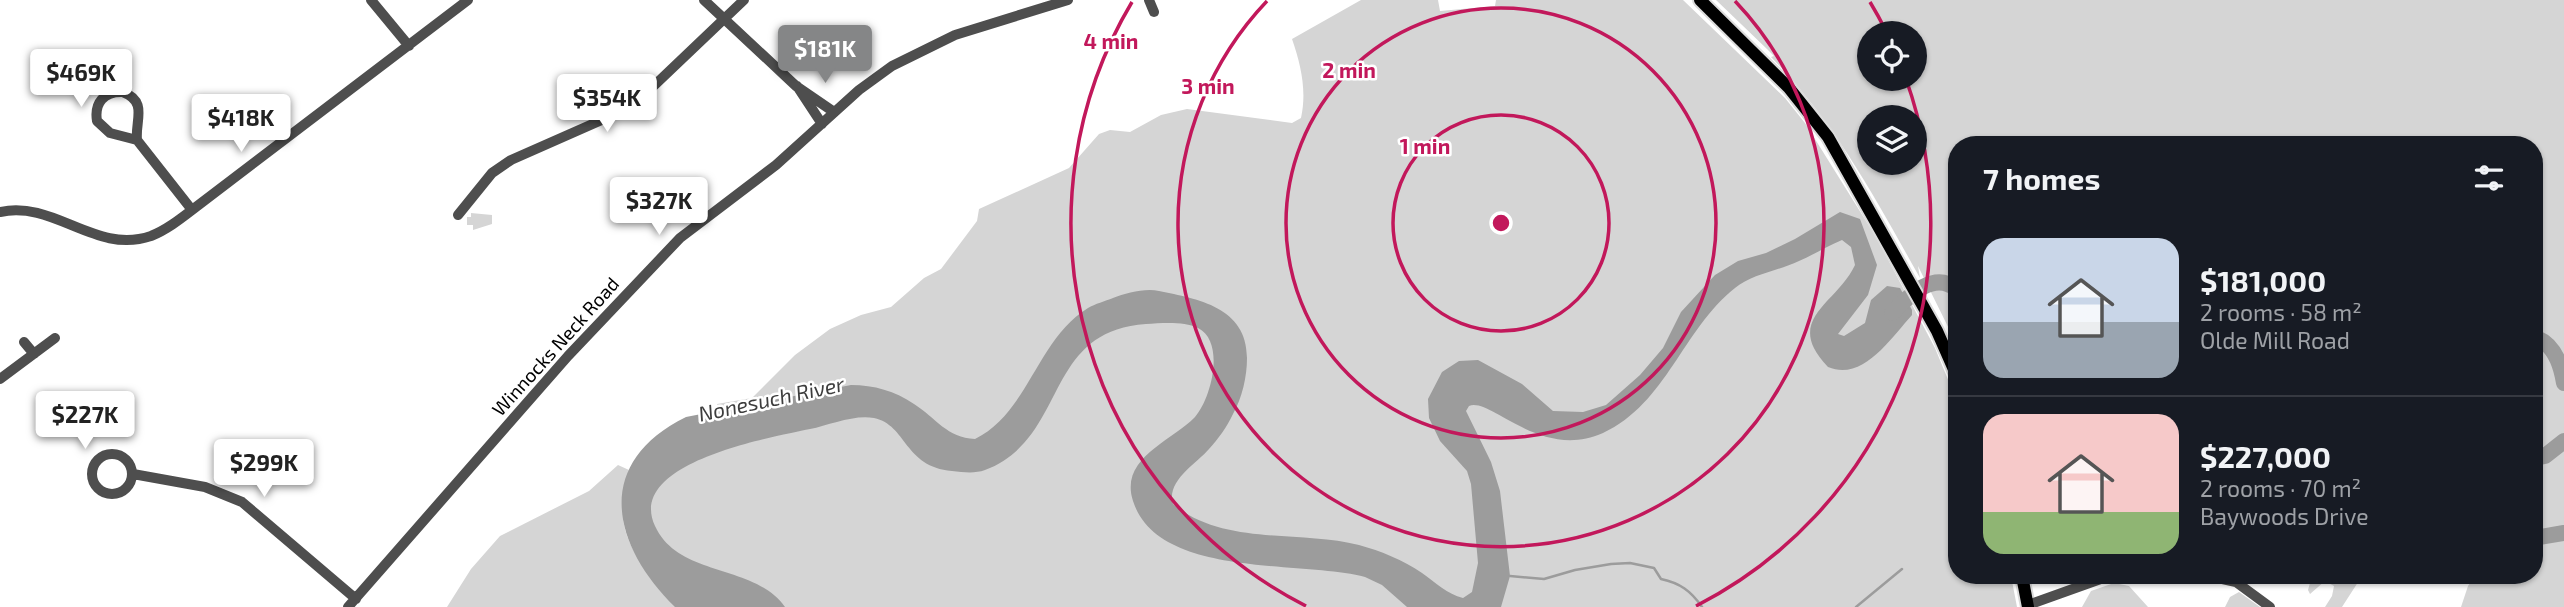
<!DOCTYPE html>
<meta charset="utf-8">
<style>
body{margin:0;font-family:"Exo 2",sans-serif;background:#20242c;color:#f1f3f6;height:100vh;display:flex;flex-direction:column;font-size:26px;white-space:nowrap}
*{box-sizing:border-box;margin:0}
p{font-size:23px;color:#9ea1a6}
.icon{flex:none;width:38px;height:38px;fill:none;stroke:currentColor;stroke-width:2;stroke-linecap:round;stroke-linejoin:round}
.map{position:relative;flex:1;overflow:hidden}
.drawer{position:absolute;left:1948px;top:136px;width:595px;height:448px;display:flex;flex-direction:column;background:#171b24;border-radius:28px;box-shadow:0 2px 5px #0004}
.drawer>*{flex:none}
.fabs{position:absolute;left:1857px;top:21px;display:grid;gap:14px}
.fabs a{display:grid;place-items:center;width:70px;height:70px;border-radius:50%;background:#171b24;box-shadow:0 2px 5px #0004;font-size:35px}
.price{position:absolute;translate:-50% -60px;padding:0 16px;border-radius:7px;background:#fff;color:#222;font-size:23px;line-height:46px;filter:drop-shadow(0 2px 4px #0008)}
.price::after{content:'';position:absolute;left:50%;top:42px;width:21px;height:16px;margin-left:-10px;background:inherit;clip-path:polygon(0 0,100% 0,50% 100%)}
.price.current{background:#858687;color:#fff}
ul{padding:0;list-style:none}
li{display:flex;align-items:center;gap:21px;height:175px;padding:0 35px}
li+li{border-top:2px solid #363941}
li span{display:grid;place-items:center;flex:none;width:196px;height:140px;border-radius:21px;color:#555}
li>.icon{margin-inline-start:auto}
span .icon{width:84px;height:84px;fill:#fffc;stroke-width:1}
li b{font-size:30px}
h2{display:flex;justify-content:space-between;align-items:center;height:84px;padding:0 35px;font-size:30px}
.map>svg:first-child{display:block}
.green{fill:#d5d5d5;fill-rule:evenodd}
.water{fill:#9c9c9c}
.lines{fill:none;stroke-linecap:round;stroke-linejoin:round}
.stream{stroke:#9c9c9c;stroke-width:2.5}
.river{stroke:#9c9c9c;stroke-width:16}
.major-casing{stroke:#dbdbdb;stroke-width:16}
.minor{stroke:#4e4e4e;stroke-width:10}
.major{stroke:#000;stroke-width:12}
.ring{fill:none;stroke:#c2185b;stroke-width:3.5}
.labels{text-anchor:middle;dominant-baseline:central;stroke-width:5;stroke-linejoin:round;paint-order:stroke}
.street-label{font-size:19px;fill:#000;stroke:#fff}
.water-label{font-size:21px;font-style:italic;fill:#3d3d3d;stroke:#fff}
.centre{fill:#c2185b;stroke:#fff;stroke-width:3.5}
.ring-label{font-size:21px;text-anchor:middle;font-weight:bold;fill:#c2185b;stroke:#fff;stroke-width:5;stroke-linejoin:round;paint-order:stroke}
</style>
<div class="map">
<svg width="2564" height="607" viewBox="0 0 2564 607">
<rect width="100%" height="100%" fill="#fff"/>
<path class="green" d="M1361,0h77l2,11 55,-5 1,-6h187l102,98 20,25 71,114 59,111 21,51v177h55l6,31h-1243c-27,-15 -103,-48 -118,-72 -31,-50 43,-78 77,-91l-16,-40 35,-6 43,-43 35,-26 31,-14 30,-8 33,-29 17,-9 36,-48 2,-12 90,-41 30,-34 11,-4 20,2 31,-17 26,-6 105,14 9,-5c6,-27 0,-53 -9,-79z
M1716,0h848v607h-103l7,-21 7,-10h59v-431h-578v198l-38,-77 2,12c-45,-80 -84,-154 -149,-221l3,-1 -7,-7zM1869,33h45v46h-45zM1869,117h45v46h-45z
M471,213l21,2v9l-19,6v-5h-6v-8h4z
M618,465l11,5c-20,70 10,89 53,137h-235l24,-38 29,-33 89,-45z
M2312,576h50l-20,31h-17l7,-11 2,-10 -9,-5 -15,13 -2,-4z
M2114,583l15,3 19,21h-66l9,-16z
M2239,592l21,15h-35l5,-10z"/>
<path class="water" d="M1840,212l20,7 17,46 -9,30 -30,39 6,2 21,-13 6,-23 16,-14 13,2 12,22v5c-21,23 -49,67 -84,52 -46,-48 9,-63 27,-102l-4,-18 -9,-7c-15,6 -29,15 -43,21 -21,10 -47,13 -64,27 -53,42 -68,115 -132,145 -63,28 -112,-36 -134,-27l-3,5 25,51 9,29 10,85 -9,31h-94l-25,-22 -17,-8c-64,-17 -207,2 -232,-76 -14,-43 39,-60 62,-84 16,-18 31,-75 3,-89 -14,-7 -36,-5 -52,-4 -104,7 -77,114 -161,146 -11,4 -22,2 -33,1 -48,-4 -45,-46 -78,-53 -19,-4 -45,7 -64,11 -37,8 -185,33 -155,97 24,52 99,37 130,81h-110c-64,-63 -82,-144 11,-190l165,-32c23,0 44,6 63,19 22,14 33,34 61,35 54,-27 62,-100 113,-131 7,-4 17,-7 25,-10 13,-5 32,-10 46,-7 39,8 88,16 88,67 0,19 -5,40 -14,56 -6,13 -15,25 -24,35 -13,15 -43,32 -36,55 50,42 126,26 186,41 22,6 44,15 63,28 14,10 25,21 41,25l9,-6 6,-29 -7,-79 -4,-13 -27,-30 -11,-23 -1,-19 14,-27 17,-11 19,-1 44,24 31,27 30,1 23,-7 34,-30 23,-27 18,-36 34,-37 23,-14 28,-8 29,-14z"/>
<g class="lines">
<path class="stream" d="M1510,576l34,3 31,-9 36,-6 19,-1 24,5 7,11c19,4 30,12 41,28
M1856,607l46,-38"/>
<path class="river" d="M1892,313c17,-17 42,-43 64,-24
M2534,337c20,6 27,27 30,46
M2534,458l11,-2 19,-15
M2534,538l30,-5"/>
<g class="major-casing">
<path id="major" d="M1700,0l89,88 39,49 109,194 19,43
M2022,576l6,31"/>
</g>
<path class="minor" d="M371,0l38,46
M704,0l92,86 38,26
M1149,0l5,12
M797,86l25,38
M123,92c25,10 12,28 14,48l-27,-7 -13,-12c-3,-18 7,-30 26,-29z
M137,140l55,70
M0,212c55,-12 95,43 151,24 15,-6 28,-16 41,-26l276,-210
M458,215l34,-42 19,-13 102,-45 27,-16 104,-99
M24,342l10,12
M0,379l55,-41
M92 474a20 20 0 1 1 40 0a20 20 0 1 1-40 0Z
M133,474l72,13 37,15 114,97
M2209,576l27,6 34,25
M2028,605l81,-29
M348,607l220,-251 112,-118 96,-73 83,-75 33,-24 63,-31 113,-35"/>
<use href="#major" class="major"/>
</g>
<g class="ring">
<circle cx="1501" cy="223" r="108"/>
<circle cx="1501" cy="223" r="215"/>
<path d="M1735 1A323 323 0 1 1 1267 1"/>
<path d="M1306 606A430 430 0 0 1 1132 2M1870 2A430 430 0 0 1 1886 31M1906 79A430 430 0 0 1 1696 606"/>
</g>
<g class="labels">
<g class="street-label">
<text transform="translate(555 346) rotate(-48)">Winnocks Neck Road</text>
</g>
<g class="water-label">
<text transform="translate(771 398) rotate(-12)">Nonesuch River</text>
</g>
</g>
<circle cx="1501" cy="223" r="10" class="centre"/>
<g class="ring-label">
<text x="1111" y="49">4 min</text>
<text x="1349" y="78">2 min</text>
<text x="1208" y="94">3 min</text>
<text x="1425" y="154">1 min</text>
</g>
</svg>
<div class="fabs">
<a><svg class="icon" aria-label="locate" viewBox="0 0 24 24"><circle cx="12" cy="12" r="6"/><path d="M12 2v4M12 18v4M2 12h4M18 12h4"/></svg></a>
<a><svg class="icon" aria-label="layers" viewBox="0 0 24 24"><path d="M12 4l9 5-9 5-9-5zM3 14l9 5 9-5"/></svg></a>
</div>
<b class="price current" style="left:825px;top:85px">$181K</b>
<b class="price" style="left:81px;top:109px">$469K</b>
<b class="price" style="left:607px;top:134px">$354K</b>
<b class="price" style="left:241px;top:154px">$418K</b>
<b class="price" style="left:659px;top:237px">$327K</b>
<b class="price" style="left:85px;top:451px">$227K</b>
<b class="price" style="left:264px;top:499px">$299K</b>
<section class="drawer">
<h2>7 homes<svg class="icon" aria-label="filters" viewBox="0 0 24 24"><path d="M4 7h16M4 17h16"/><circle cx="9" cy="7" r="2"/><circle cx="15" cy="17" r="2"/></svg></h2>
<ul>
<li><span style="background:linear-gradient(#c9d6e8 60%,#9aa5b1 0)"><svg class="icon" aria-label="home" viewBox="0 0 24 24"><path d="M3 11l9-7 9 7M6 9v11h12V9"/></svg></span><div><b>$181,000</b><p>2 rooms · 58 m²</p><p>Olde Mill Road</p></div></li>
<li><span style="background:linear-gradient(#f6c9c9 70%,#8fb573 0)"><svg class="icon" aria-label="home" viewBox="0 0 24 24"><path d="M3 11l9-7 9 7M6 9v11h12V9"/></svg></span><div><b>$227,000</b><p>2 rooms · 70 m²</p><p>Baywoods Drive</p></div></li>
</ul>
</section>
</div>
